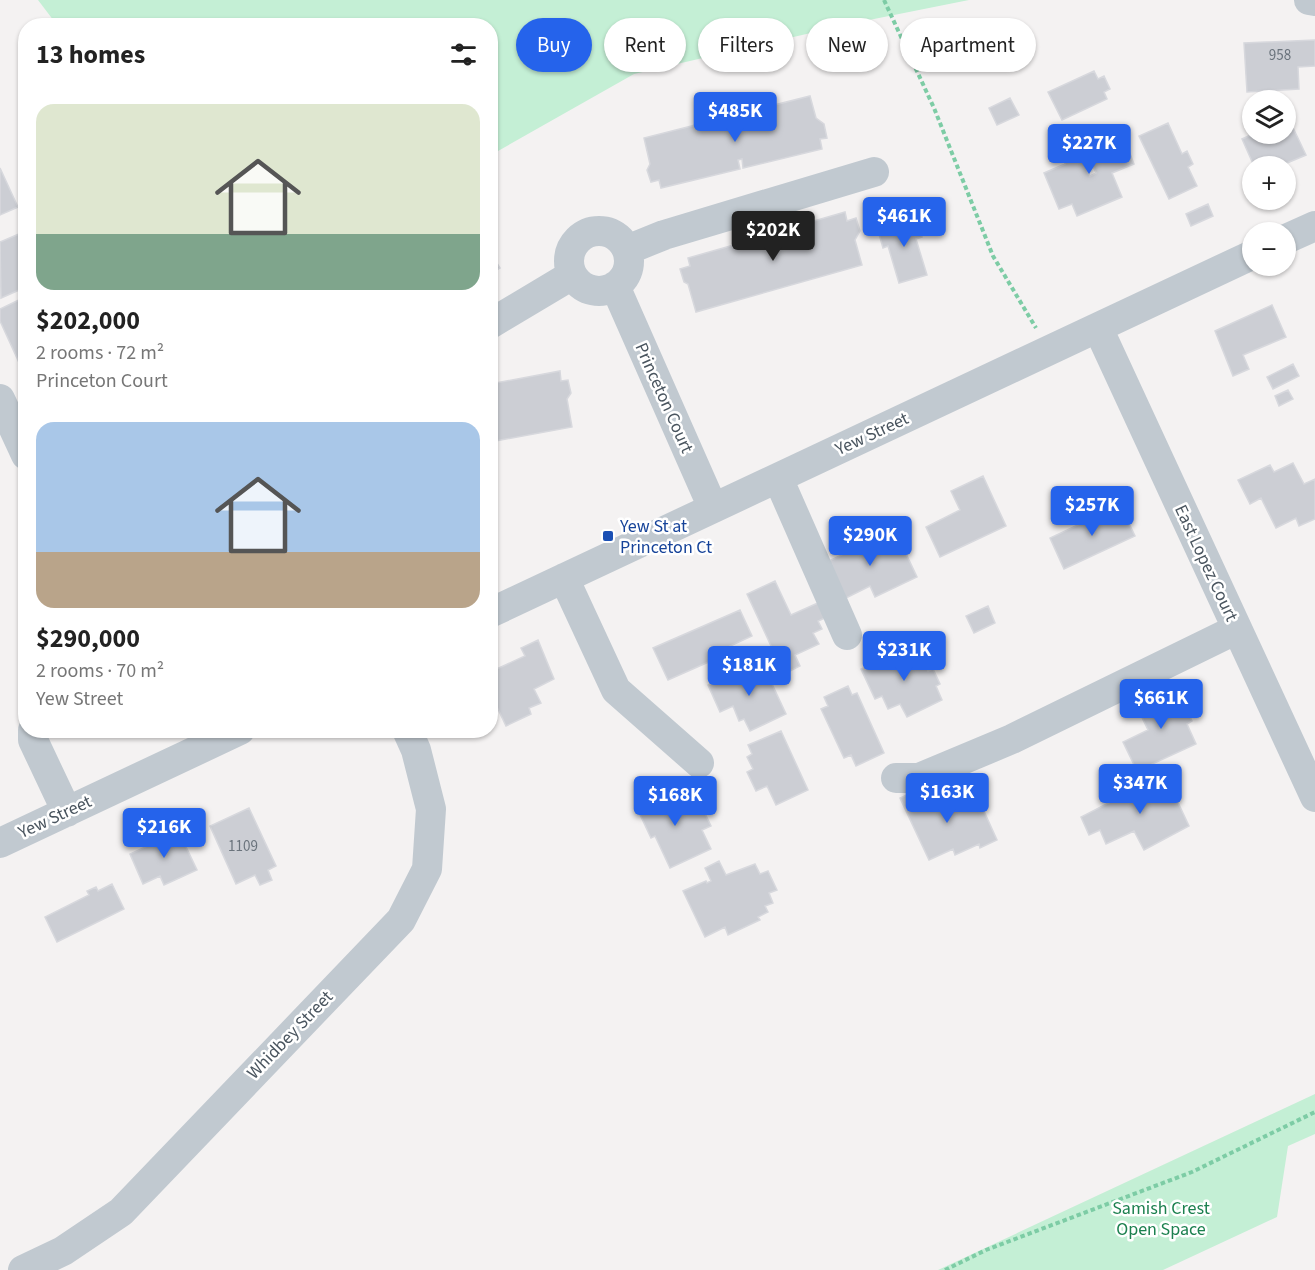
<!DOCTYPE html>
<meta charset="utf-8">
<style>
body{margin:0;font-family:"Source Sans 3",sans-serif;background:#f2f2f2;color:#222;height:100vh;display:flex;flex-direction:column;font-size:22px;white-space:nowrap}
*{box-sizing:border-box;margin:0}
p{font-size:20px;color:#767676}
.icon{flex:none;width:33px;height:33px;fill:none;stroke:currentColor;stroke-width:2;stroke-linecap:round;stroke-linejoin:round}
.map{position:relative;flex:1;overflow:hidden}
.panel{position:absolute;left:18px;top:18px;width:480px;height:720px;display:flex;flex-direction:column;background:#fff;border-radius:24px;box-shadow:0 2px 4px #0004}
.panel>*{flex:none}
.top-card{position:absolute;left:516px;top:18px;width:570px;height:54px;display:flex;gap:12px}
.fabs{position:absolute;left:1242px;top:90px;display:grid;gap:12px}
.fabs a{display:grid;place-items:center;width:54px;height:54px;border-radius:50%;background:#fff;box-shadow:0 2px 4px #0004;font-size:30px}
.price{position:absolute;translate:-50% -51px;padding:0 14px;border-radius:6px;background:#2563eb;color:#fff;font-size:20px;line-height:39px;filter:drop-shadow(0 2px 3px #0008)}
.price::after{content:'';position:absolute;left:50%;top:36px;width:18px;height:14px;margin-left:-9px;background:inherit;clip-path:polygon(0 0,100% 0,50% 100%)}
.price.active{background:#222;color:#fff}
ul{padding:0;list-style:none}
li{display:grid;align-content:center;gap:12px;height:318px;padding:0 18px}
li span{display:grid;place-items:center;height:186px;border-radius:18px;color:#555}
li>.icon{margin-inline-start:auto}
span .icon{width:108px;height:108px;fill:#fffc;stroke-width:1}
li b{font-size:26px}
h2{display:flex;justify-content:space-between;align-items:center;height:72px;padding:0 18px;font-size:26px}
.chip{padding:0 21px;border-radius:27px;background:#fff;box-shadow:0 2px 4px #0004;font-size:21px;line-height:54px}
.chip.active{background:#2563eb;color:#fff}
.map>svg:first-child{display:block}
.green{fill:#c4efd5}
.building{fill:#ccced4;stroke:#d7d8dd;stroke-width:1.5}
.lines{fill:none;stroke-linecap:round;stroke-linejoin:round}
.path{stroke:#7dcca5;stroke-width:4;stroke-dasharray:4.5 3;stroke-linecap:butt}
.minor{stroke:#c1c9d0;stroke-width:30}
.transit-dot{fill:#1a4fb4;stroke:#fff;stroke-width:2}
.labels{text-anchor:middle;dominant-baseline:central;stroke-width:5;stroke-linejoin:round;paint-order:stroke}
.number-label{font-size:15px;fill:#6a737c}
.street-label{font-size:18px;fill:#4a555f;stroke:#fff}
.transit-label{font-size:18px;fill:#164399;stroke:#fff;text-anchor:start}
.park-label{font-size:18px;fill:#1c804f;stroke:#fff}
</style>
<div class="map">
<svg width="1315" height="1270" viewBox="0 0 1315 1270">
<rect width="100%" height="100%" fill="#f4f2f2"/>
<path class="green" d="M38,0h931l-115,23 -220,51 -143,81 -1,-129 -433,-1z
M1315,1094v40l-27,12 -11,71 -114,53h-225z"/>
<path class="building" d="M1315,40v26l-17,1 1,22 -52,3 -3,-49z
M1094,71l4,8 6,-3 6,13 -6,3 3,7 -45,21 -14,-28z
M810,96l6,22 8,6 3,14 -7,1 2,10 -79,19 -1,-9 -4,1 2,9 -79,19 -2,-8 -8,2 -4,-12 3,-6 -6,-26z
M1010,98l9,17 -22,10 -8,-17z
M1288,117l18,38 -26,11h-26l-12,-27 11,-5h33v-16z
M1168,123l14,31 5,-3 6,13 -5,3 9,19 -28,13 -30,-63z
M1122,133l12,31 -22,9 10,24 -45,19 -5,-12 -13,5 -15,-36 21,-9 -7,-17 16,-7 16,36 6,-3 -11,-24z
M0,168l18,39 -18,8z
M1208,204l5,12 -22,10 -5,-12z
M845,212l2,9 9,-3 4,13 -5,9 7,25 -166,47 -8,-28 -4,-2 -4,-13 10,-3 -2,-8 74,-21 2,9 7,-3 -2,-9z
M915,215l7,22 -6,2 11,36 -28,8 -11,-37 -5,2 -6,-21z
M26,231v56l-25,11 -1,-56z
M493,257l7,11 -7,4 4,7 -7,4v-25z
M25,297l1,71 -4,1 -22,-48v-12z
M1272,305l14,32 -43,18 6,14 -16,7 -18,-45z
M1293,364l6,12 -26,13 -6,-12z
M560,371l1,10 7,-1 3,13 -4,6 5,28 -82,15v-58z
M1288,390l5,9 -14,7 -4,-10z
M1293,463l11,21 11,-5v40l-16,7 -3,-8 -20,10 -15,-30 -11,6 -12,-24 32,-15 4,7z
M983,476l23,50 -66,31 -14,-30 34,-17 -9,-19z
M1120,505l15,31 -71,33 -14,-31z
M892,524l25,53 -42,20 -5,-11 -32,16 -18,-37 56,-26 -3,-6z
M775,581l16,34 29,-13 7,15 -9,4 4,8 -9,4 6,11 -24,11 5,11 -16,8 -37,-80z
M988,606l7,17 -21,10 -8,-17z
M740,610l12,26 -41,19 2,5 -45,20 -15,-32z
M538,640l16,39 -20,10 7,14 -12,5 2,6 -25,12 -9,-19 -5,2 -2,-3v-34l35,-16 -4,-8z
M917,646l11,25 5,-2 7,15 -4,2 6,14 -35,17 -7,-13 -12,5 -6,-13 -7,3 -14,-30 35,-17 2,3z
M748,666l3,6 13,-5 22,47 -36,17 -6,-12 -5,2 -6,-15 -13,6 -12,-27z
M848,686l4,9 5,-2 27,60 -28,13 -5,-11 -7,3 -23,-49 7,-3 -4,-9z
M1176,687l16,34 -5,3 9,20 -59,27 -14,-29 25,-12 -12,-25z
M781,731l27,59 -32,15 -9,-19 -11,5 -9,-19 6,-3 -6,-12 5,-3 -4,-9z
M1161,776l2,5 4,-2 22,47 -45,24 -10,-19 -28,13 -6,-14 -11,5 -8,-18z
M928,785l12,25 21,-10 3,5 14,-7 19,42 -17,8 -1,-4 -24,11 -2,-6 -24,11 -29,-62z
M664,790l10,20 24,-11 13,27 -9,4 9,19 -41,19 -15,-32 -4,2 -16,-34z
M249,808l27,58 -8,4 4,10 -12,5 -5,-10 -19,9 -26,-58z
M178,830l19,40 -33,15 -4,-9 -17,8 -13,-30 28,-13 -2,-4 9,-5 2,4z
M719,861l7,14 29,-11 5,10 8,-3 9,19 -8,3 4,10 -8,3 3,6 -10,5 2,3 -32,15 -3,-8 -20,10 -22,-46 23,-10 1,2 4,-2 -6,-13z
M112,884l12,25 -67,33 -12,-25 44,-22 -2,-4 9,-4 2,4z"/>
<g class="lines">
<path class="path" d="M884,0l50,108 59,148 43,72
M945,1270l41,-20 206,-78 123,-60"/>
<path class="minor" d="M1309,0l6,1
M569 261a30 30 0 1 1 60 0a30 30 0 1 1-60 0Z
M1286,239l29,-13
M627,250l37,-15 210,-63
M615,286l98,222
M490,324l82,-49
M1098,328l217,469
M0,399l26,56
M778,478l69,157
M564,578l52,112 83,73
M490,613l762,-358
M33,730v10l34,72
M896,778h23l93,-39 225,-110
M0,843l240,-113
M23,1270l40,-19 58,-39 280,-292 26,-51 4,-60 -15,-59 -9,-20"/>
</g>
<rect class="transit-dot" x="602" y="530" width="12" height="12" rx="3"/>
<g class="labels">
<g class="number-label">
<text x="1280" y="55">958</text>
<text x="243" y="846">1109</text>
</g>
<g class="street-label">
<text transform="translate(664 398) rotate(66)">Princeton Court</text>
<text transform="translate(872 434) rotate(-25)">Yew Street</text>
<text transform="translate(1206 563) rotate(65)">East Lopez Court</text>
<text transform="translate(55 817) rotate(-25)">Yew Street</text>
<text transform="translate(290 1035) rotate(-46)">Whidbey Street</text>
</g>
<g class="transit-label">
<text x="620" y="526">Yew St at<tspan x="620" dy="21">Princeton Ct</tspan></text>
</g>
<g class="park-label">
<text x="1161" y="1208">Samish Crest<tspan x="1161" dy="21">Open Space</tspan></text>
</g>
</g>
</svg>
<div class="fabs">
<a><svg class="icon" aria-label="layers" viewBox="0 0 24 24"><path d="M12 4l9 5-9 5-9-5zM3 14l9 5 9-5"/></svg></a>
<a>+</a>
<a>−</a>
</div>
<b class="price" style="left:735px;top:143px">$485K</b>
<b class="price" style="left:1089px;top:175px">$227K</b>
<b class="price" style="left:904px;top:248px">$461K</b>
<b class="price active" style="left:773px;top:262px">$202K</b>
<b class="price" style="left:1092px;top:537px">$257K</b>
<b class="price" style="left:870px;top:567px">$290K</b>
<b class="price" style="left:904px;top:682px">$231K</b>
<b class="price" style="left:749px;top:697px">$181K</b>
<b class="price" style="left:1161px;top:730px">$661K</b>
<b class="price" style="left:1140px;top:815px">$347K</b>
<b class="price" style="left:947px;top:824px">$163K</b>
<b class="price" style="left:675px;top:827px">$168K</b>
<b class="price" style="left:164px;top:859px">$216K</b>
<div class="top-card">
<a class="chip active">Buy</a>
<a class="chip">Rent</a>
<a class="chip">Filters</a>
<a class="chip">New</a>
<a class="chip">Apartment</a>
</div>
<section class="panel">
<h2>13 homes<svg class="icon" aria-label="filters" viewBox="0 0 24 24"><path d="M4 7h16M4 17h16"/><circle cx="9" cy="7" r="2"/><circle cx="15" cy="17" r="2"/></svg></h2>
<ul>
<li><span style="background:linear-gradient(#dfe7d0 70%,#7fa58c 0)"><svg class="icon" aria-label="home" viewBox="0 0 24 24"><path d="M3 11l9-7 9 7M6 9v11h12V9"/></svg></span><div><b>$202,000</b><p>2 rooms · 72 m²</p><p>Princeton Court</p></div></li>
<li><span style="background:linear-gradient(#a9c7e8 70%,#b9a48a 0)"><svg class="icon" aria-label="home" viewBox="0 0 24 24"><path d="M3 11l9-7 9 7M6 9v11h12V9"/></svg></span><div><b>$290,000</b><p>2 rooms · 70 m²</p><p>Yew Street</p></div></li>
</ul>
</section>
</div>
